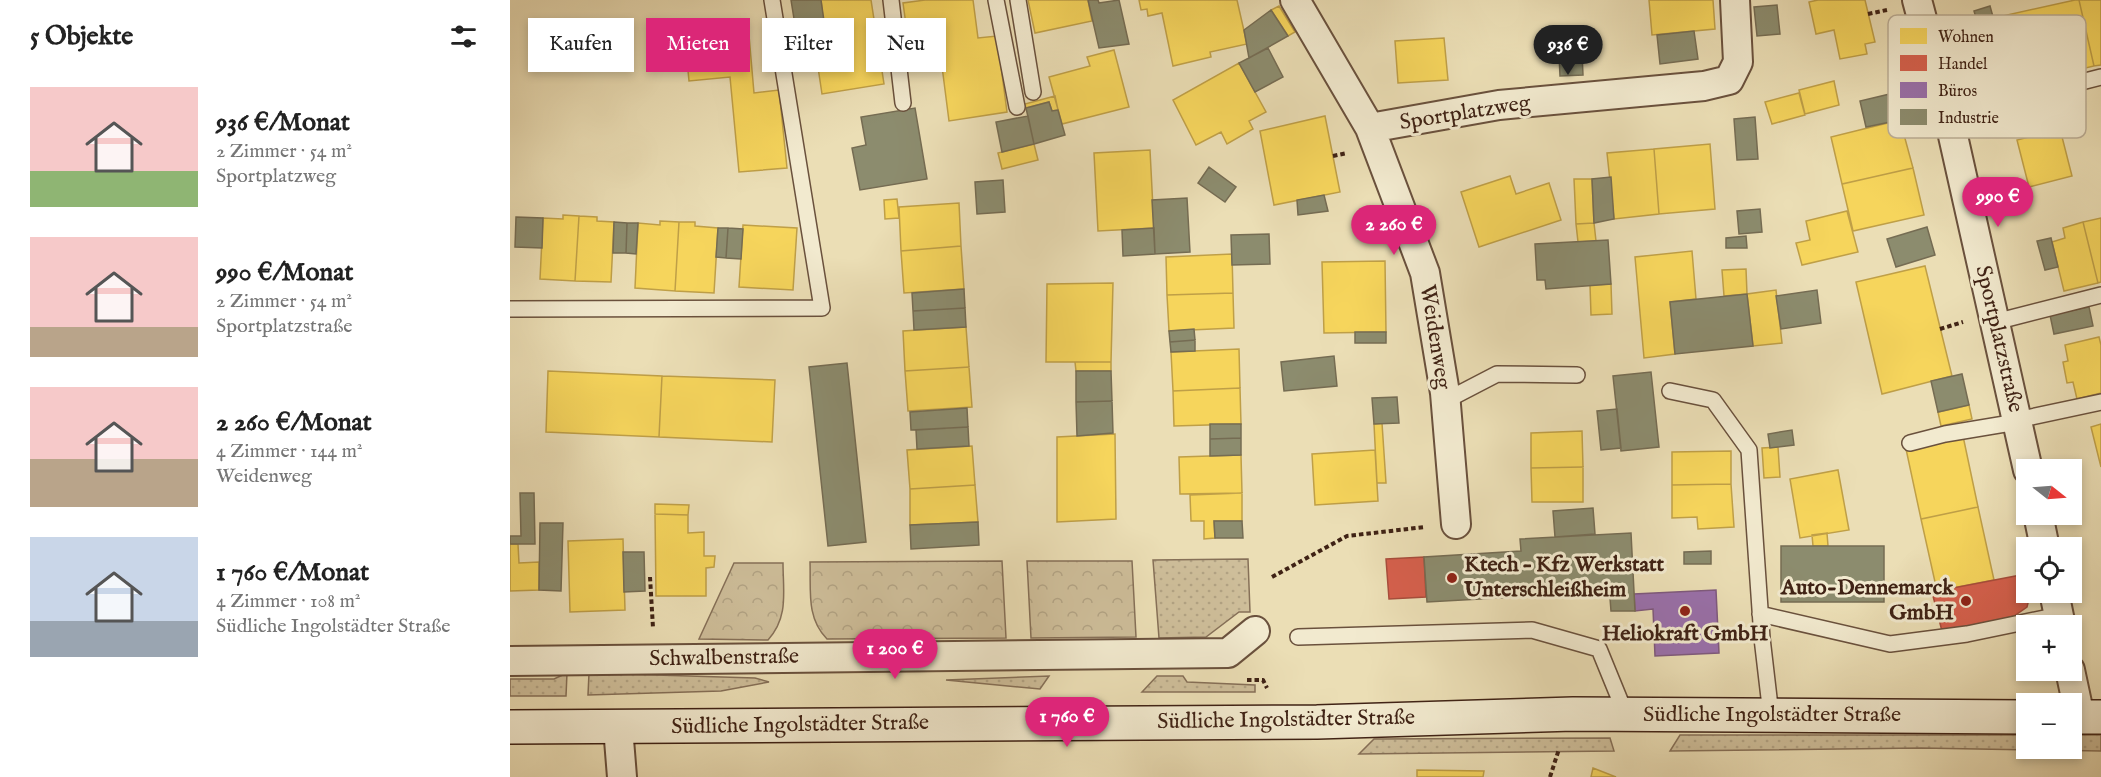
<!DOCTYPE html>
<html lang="de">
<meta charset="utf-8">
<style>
body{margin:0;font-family:"IM FELL English",serif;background:#f2f2f2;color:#222;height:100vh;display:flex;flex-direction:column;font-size:22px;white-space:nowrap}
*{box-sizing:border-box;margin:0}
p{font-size:20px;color:#767676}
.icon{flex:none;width:33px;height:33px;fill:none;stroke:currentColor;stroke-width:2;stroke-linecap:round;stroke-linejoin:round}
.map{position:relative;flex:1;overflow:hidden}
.panel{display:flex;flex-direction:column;background:#fff;width:510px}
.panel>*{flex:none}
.banner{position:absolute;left:18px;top:18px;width:570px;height:54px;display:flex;gap:12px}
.needle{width:39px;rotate:107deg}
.fabs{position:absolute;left:1506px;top:459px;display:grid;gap:12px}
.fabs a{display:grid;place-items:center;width:66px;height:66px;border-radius:0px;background:#fff;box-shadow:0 3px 9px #0003;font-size:30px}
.price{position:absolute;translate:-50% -51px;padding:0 14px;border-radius:21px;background:#db2777;color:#fff;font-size:20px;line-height:39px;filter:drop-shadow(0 2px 3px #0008)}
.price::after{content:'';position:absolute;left:50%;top:36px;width:18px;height:14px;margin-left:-9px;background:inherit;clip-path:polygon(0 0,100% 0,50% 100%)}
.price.on{background:#222;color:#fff}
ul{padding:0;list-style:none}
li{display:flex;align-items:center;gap:18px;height:150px;padding:0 30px}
li span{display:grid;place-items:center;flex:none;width:168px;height:120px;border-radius:0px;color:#555}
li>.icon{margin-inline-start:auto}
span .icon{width:72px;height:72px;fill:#fffc;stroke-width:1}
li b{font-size:26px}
h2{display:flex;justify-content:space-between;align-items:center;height:72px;padding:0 30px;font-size:26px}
.tag{padding:0 21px;border-radius:0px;background:#fff;box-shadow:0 3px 9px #0003;font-size:21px;line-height:54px}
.tag.on{background:#db2777;color:#fff}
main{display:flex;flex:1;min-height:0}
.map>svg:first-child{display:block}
.grass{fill:url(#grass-dots);stroke:#867058;stroke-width:1.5}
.forest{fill:url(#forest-crowns);stroke:#867058;stroke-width:1.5}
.homes{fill:#f6d55c;stroke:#bf9f47;stroke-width:1.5}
.shops{fill:#d6604d;stroke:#a94d3c;stroke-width:1.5}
.offices{fill:#9970ab;stroke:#7e597e;stroke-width:1.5}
.industry{fill:#8c8c6e;stroke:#756c53;stroke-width:1.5}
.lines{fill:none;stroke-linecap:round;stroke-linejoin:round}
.lane-casing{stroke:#6a513d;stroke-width:18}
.street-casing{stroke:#6a513d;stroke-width:32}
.secondary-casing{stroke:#3f2215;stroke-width:36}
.path{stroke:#3f2215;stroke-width:4;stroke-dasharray:4.5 3;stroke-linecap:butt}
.lane{stroke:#f2eacf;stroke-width:15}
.street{stroke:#f2eacf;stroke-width:28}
.secondary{stroke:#f2eacf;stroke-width:33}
.poi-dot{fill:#8f2418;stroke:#f2eacf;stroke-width:2}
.labels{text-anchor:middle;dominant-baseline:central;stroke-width:6;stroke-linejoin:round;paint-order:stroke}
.street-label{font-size:22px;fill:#3f2215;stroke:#f2eacf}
.poi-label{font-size:22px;font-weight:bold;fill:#3f2215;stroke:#f2eacf;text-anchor:start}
.key{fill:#f2eacf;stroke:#bcae97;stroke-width:1.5}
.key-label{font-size:16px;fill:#3f2215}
</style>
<main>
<section class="panel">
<h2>5 Objekte<svg class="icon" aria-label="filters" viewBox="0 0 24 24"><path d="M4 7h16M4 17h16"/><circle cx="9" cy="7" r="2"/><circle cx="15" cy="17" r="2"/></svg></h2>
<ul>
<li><span style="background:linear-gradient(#f6c9c9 70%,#8fb573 0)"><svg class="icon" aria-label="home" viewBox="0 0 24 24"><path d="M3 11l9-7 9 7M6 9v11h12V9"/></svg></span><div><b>936 €/Monat</b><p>2 Zimmer · 54 m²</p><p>Sportplatzweg</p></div></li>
<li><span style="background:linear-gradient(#f6c9c9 75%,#b9a48a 0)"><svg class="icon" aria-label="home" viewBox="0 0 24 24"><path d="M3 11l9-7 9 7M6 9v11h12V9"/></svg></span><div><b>990 €/Monat</b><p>2 Zimmer · 54 m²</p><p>Sportplatzstraße</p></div></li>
<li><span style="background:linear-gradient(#f6c9c9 60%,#b9a48a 0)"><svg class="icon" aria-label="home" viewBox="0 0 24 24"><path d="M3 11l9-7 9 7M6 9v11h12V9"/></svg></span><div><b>2 260 €/Monat</b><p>4 Zimmer · 144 m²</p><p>Weidenweg</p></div></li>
<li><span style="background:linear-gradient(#c9d6e8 70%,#9aa5b1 0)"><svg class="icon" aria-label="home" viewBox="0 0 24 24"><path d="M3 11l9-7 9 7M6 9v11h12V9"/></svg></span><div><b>1 760 €/Monat</b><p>4 Zimmer · 108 m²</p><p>Südliche Ingolstädter Straße</p></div></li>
</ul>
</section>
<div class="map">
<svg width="1591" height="777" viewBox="0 0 1591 777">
<defs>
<pattern id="grass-dots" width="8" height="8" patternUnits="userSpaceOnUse" patternTransform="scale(1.5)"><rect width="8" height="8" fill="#cebe9a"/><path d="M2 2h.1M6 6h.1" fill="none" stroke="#b2a384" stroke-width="1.8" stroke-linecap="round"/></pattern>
<pattern id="forest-crowns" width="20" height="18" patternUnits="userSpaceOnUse" patternTransform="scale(1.5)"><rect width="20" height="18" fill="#cebe9a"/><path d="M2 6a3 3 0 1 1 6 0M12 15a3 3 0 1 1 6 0" fill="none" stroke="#b2a384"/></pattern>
</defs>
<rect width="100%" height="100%" fill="#ebdeb5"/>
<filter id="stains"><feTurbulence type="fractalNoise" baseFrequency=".00333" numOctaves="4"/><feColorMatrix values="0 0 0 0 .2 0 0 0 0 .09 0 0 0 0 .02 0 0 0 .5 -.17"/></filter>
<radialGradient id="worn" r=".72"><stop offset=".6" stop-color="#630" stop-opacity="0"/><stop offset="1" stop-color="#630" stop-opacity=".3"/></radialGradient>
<path class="grass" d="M738,559l2,53h-11l-33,25 -47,1 -6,-78z
M57,673l-1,23h-56v-17h44z
M79,673l166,5 14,4 -48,9 -133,4z
M539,676l-9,13 -94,-9z
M647,676h26l4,6 68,3v7h-113z
M1170,735h346v13h46v-13h29v16l-180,-3 -251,3z
M1100,738l4,13 -255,3 15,-15z"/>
<path class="forest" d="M492,561l4,77 -179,1c-21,-21 -16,-49 -17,-77z
M517,561h105l4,76 -105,1z
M224,563h49c0,28 6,54 -15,77l-69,-1z"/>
<path class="homes" d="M311,0h50l13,84 -62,10 -6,-40 11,-1z
M415,0h48l5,38 19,-2 10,76 -58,9 -10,-78 -30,4 -6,-44z
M518,0h60l4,21 -57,12z
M629,0h98l10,44 -37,8 1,5 -38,9 -11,-53 -14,3 -1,-7 -6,1z
M1139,0h64l2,29 -63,6z
M1308,0h47l10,42 -10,2 2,10 -27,5 -6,-29 -18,4 -7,-32z
M1565,0h4l15,66 -80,19 -16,-68z
M1569,0h22v65l-7,1z
M769,6l16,26 -7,4 -17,-26z
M238,24l6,69 25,-3 8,78 -48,4 -9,-95 -41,4 -5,-51z
M174,30l3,25 -9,1 -3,-24z
M934,38l4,42 -50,3 -3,-42z
M604,50l15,57 -67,17 -13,-47 41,-11 -3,-9z
M729,63l27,49 -17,9 4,8 -26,15 -6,-12 -25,13 -23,-45z
M1324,81l5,24 -34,9 -6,-24z
M1289,93l6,22 -33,9 -7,-22z
M545,96l3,14 -6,1 -3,-9 -23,6 -1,-4z
M815,116l15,76 -66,13 -14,-74z
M1390,120l13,48 -71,16 -11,-47z
M1550,129l12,47 -43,11 -12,-47z
M524,144l4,16 -36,9 -4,-16z
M1200,144l5,65 -56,5 -5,-65z
M1144,149l5,65 -45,5 -7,-66z
M640,150l4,78 -56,3 -4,-78z
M1403,168l11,47 -71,16 -11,-47z
M1000,176l6,18 33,-11 12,37 -82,27 -18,-55z
M1064,179h18l2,44 -18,1z
M387,199l2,19 -14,1 -1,-19z
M449,203l2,43 -60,5 -2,-44z
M1337,211l11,41 -56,13 -6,-22 14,-3 -4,-19z
M53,215l16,1 -4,65 -35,-2 3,-61 20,1z
M69,216l18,1v4l17,1 -3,60 -36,-1z
M1591,218v64l-3,1 -15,-61z
M150,221l19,1 -4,69 -40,-3 3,-65 22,2z
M169,222h16v4l23,2 -4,65 -39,-2z
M1573,222l15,61 -34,8 -12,-49 13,-4 -2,-10z
M1084,223l2,18 -18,1 -2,-18z
M233,225l54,3 -4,62 -54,-3z
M451,246l3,43 -60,4 -3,-42z
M1182,251l4,48 -26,3 5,52 -31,4 -9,-101z
M722,254l1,39 -66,2 -1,-38z
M875,261l1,71 -62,1 -2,-71z
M1415,266l27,110 -70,18 -26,-112z
M1236,269l1,25 -23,2 -2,-26z
M603,283l-2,79h-65l1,-78z
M1101,284l1,30 -21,1 -1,-30z
M1266,290l6,53 -29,3 -6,-52z
M723,293l1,35 -65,3 -2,-36z
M456,327l3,40 -64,4 -2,-40z
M1589,337l2,8v48l-24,6 -4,-17 -6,1 -4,-21 5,-1 -3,-16z
M729,349l1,39 -67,3 -2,-39z
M565,362h36v9h-35z
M459,367l3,40 -64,4 -3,-40z
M38,371l114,5 -3,61 -113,-5z
M152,376l113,4 -3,62 -113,-5z
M730,388l1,36 -67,2 -1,-35z
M1459,405l3,14 -31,7 -3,-14z
M872,423l4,60h-9l-3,-59z
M1591,424v43l-10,-40z
M1072,431l1,36 -52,1v-35z
M605,434l1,85 -59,3v-85z
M1453,436l15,71 -57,12 -15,-70z
M462,446l3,39 -65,4 -3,-39z
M1268,447l2,30 -16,1 -2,-30z
M865,450l3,51 -63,4 -3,-51z
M1221,451v33l-59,1v-33z
M731,455l1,38 -62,1 -1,-37z
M1073,467v35h-51l-1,-34z
M1328,470l11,60 -49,8 -10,-59z
M1221,484l3,43 -36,2 -1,-12 -25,1v-33z
M465,485l3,37 -68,3v-36z
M732,493v28h-28l1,17 -11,1v-18h-13l-1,-26z
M145,504l34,1 -1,10 -33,-1z
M1468,507l16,73 -57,11 -16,-72z
M145,514l33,1v18l16,-1v24h11l-1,11 -8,1v28h-50z
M1317,533l1,13h-15l-1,-11z
M113,539l2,71 -55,2 -2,-71z
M0,544h8l1,19 20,-1v28l-29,1z
M1083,768l23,9h-25z
M907,770l67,1 -1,6h-66z"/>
<path class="shops" d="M914,557l2,40 -37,2 -3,-40z
M1516,574v18h4v3l-3,12 -13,9 -71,19 -11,-43z"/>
<path class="offices" d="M1206,590l3,63 -64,3 -2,-47 -18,2 -1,-17z"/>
<path class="industry" d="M281,0h30l3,21 -29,4z
M578,0h10l1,3 20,-3 10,44 -30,4z
M1267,5l3,29 -23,2 -3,-29z
M1480,6l5,18 -16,4 -5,-17z
M761,10l17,26 -39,22 -5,-28z
M301,23l3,23 -16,2 -2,-23z
M1184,31l4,28 -38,5 -3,-29z
M758,48l15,29 -28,15 -16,-29z
M1072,53l1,22 -23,1 -1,-22z
M1384,93l6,27 -34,7 -6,-26z
M539,102l3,9 6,-1 7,25 -31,9 -8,-36z
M405,108l12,71 -67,11 -8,-42 14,-3 -5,-28z
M518,116l6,28 -32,8 -6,-30z
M1245,117l3,42 -21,1 -3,-41z
M699,167l27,20 -11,15 -27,-19z
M1101,177l3,42 -20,4 -2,-44z
M493,180l2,32 -28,2 -2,-32z
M814,195l4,16 -30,4 -1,-15z
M677,198l3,54 -35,2 -3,-54z
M1250,209l2,23 -23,2 -2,-23z
M6,217l27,1 -1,30 -27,-1z
M104,222l13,1 -1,30h-13z
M117,223h11l-2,31 -10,-1z
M1417,227l8,28 -39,12 -9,-28z
M208,228h10l-2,30 -10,-1z
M218,228l15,1 -2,30 -15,-1z
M644,228l1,26 -32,2 -1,-26z
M759,234l1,30 -38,1 -1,-30z
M1236,236l1,12h-21v-10z
M1541,238l7,29 -13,3 -8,-29z
M1098,240l3,44 -65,5 -1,-9h-8l-2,-36z
M454,289l1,19 -52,3 -1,-18z
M1307,290l4,33 -40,6 -5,-33z
M1237,294l6,52 -78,8 -5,-52z
M1579,307l4,19 -39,8 -4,-19z
M455,308l1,19 -52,3 -1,-19z
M684,329l1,11 -25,2 -1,-11z
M845,332h31v11h-31z
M685,340v11l-24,1 -1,-10z
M824,356l3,30 -53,5 -3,-29z
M337,363l19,179 -38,4 -19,-179z
M566,371h35l1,30 -36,1z
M1141,372l8,75 -38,4 -8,-75z
M1452,374l7,31 -31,7 -7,-31z
M887,397l2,26 -25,1 -2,-26z
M602,401l1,32 -36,3 -1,-34z
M457,408l1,19 -57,3 -1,-18z
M1107,409l4,39 -20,2 -4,-39z
M700,424h31v14l-31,1z
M458,427l1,19 -52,3 -1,-19z
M1282,430l2,15 -24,3 -2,-14z
M731,438v17l-31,1v-17z
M10,493h14l1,51h-25v-8h11z
M1083,508l2,26 -40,3 -2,-26z
M704,521h28l1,17h-28z
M468,522l1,23 -68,4 -1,-24z
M30,523h23l-2,68 -22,-1z
M1121,533l4,78h-24l-2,-26 -94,5 1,7 -89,5 -3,-45 97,-6 -1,-12z
M1271,546h103v56h-103z
M1201,551v13h-27v-12z
M113,552h21l1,39 -21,1z"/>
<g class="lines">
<g class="lane-casing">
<path id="lane" d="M381,0l12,103
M486,0l21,107
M508,0l15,92
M1438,116l153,-39
M1,309l311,-1 -50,-308
M1485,322l106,-27
M1160,391l43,9 36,50 13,188 9,77
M935,401l52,-27 80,1
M1507,420l84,-18
M1400,443l35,-9 72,-12
M1250,614l130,30 77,-10 92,-19
M788,637l234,-7 67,19 27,66"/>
</g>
<g class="street-casing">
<path id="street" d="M785,0l75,128 55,145 20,120 11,131
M1407,0l34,127 77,343
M860,128l129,-23 205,-19 25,-6 9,-18 -3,-62
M1528,514l7,34
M1544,592l7,34
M0,661l718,-8 27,-22
M1560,670l10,47
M108,727l4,50"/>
</g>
<g class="secondary-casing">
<path id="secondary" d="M1562,717h29
M0,727l807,-5 256,-8 453,3"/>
</g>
<path class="path" d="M1358,14l19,-4
M823,156l14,-3
M1430,329l23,-7
M140,577l3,51
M762,577l75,-41 78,-9
M737,680h16l4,8
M1040,777l9,-28"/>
<use href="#lane" class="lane"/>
<use href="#street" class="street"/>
<use href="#secondary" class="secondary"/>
</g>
<g class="poi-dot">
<circle cx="942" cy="578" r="6"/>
<circle cx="1456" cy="601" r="6"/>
<circle cx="1175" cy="611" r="6"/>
</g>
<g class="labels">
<g class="street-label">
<text transform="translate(955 113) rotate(-9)">Sportplatzweg</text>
<text transform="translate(925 337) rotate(81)">Weidenweg</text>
<text transform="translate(1489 339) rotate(77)">Sportplatzstraße</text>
<text transform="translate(214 658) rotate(-1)">Schwalbenstraße</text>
<text x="1262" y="715">Südliche Ingolstädter Straße</text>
<text transform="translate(776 720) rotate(-1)">Südliche Ingolstädter Straße</text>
<text transform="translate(290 725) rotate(-1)">Südliche Ingolstädter Straße</text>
</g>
<g class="poi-label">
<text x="954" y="565">Ktech – Kfz Werkstatt<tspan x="954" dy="25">Unterschleißheim</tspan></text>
<text x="1444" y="588" text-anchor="end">Auto-Dennemarck<tspan x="1444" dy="25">GmbH</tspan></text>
<text x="1175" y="634" text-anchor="middle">Heliokraft GmbH</text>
</g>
</g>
<rect x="1378" y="15" width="198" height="123" rx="9" class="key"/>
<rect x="1390" y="28" width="27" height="16" fill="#f6d55c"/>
<rect x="1390" y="55" width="27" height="16" fill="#d6604d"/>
<rect x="1390" y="82" width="27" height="16" fill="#9970ab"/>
<rect x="1390" y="109" width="27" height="16" fill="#8c8c6e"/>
<g class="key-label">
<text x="1428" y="42">Wohnen</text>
<text x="1428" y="69">Handel</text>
<text x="1428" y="96">Büros</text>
<text x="1428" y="123">Industrie</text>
</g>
<rect width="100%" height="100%" filter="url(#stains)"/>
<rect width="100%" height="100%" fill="url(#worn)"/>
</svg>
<div class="fabs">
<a><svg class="needle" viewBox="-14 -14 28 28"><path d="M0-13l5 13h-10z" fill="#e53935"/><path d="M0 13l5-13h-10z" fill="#767676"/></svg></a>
<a><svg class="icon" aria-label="locate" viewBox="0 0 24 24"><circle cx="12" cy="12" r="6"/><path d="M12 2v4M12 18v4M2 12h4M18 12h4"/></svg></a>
<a>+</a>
<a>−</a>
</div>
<b class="price on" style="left:1058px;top:76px">936 €</b>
<b class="price" style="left:1488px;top:228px">990 €</b>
<b class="price" style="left:884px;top:256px">2 260 €</b>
<b class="price" style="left:385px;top:680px">1 200 €</b>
<b class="price" style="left:557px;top:748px">1 760 €</b>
<div class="banner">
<a class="tag">Kaufen</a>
<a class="tag on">Mieten</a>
<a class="tag">Filter</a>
<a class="tag">Neu</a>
</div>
</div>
</main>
